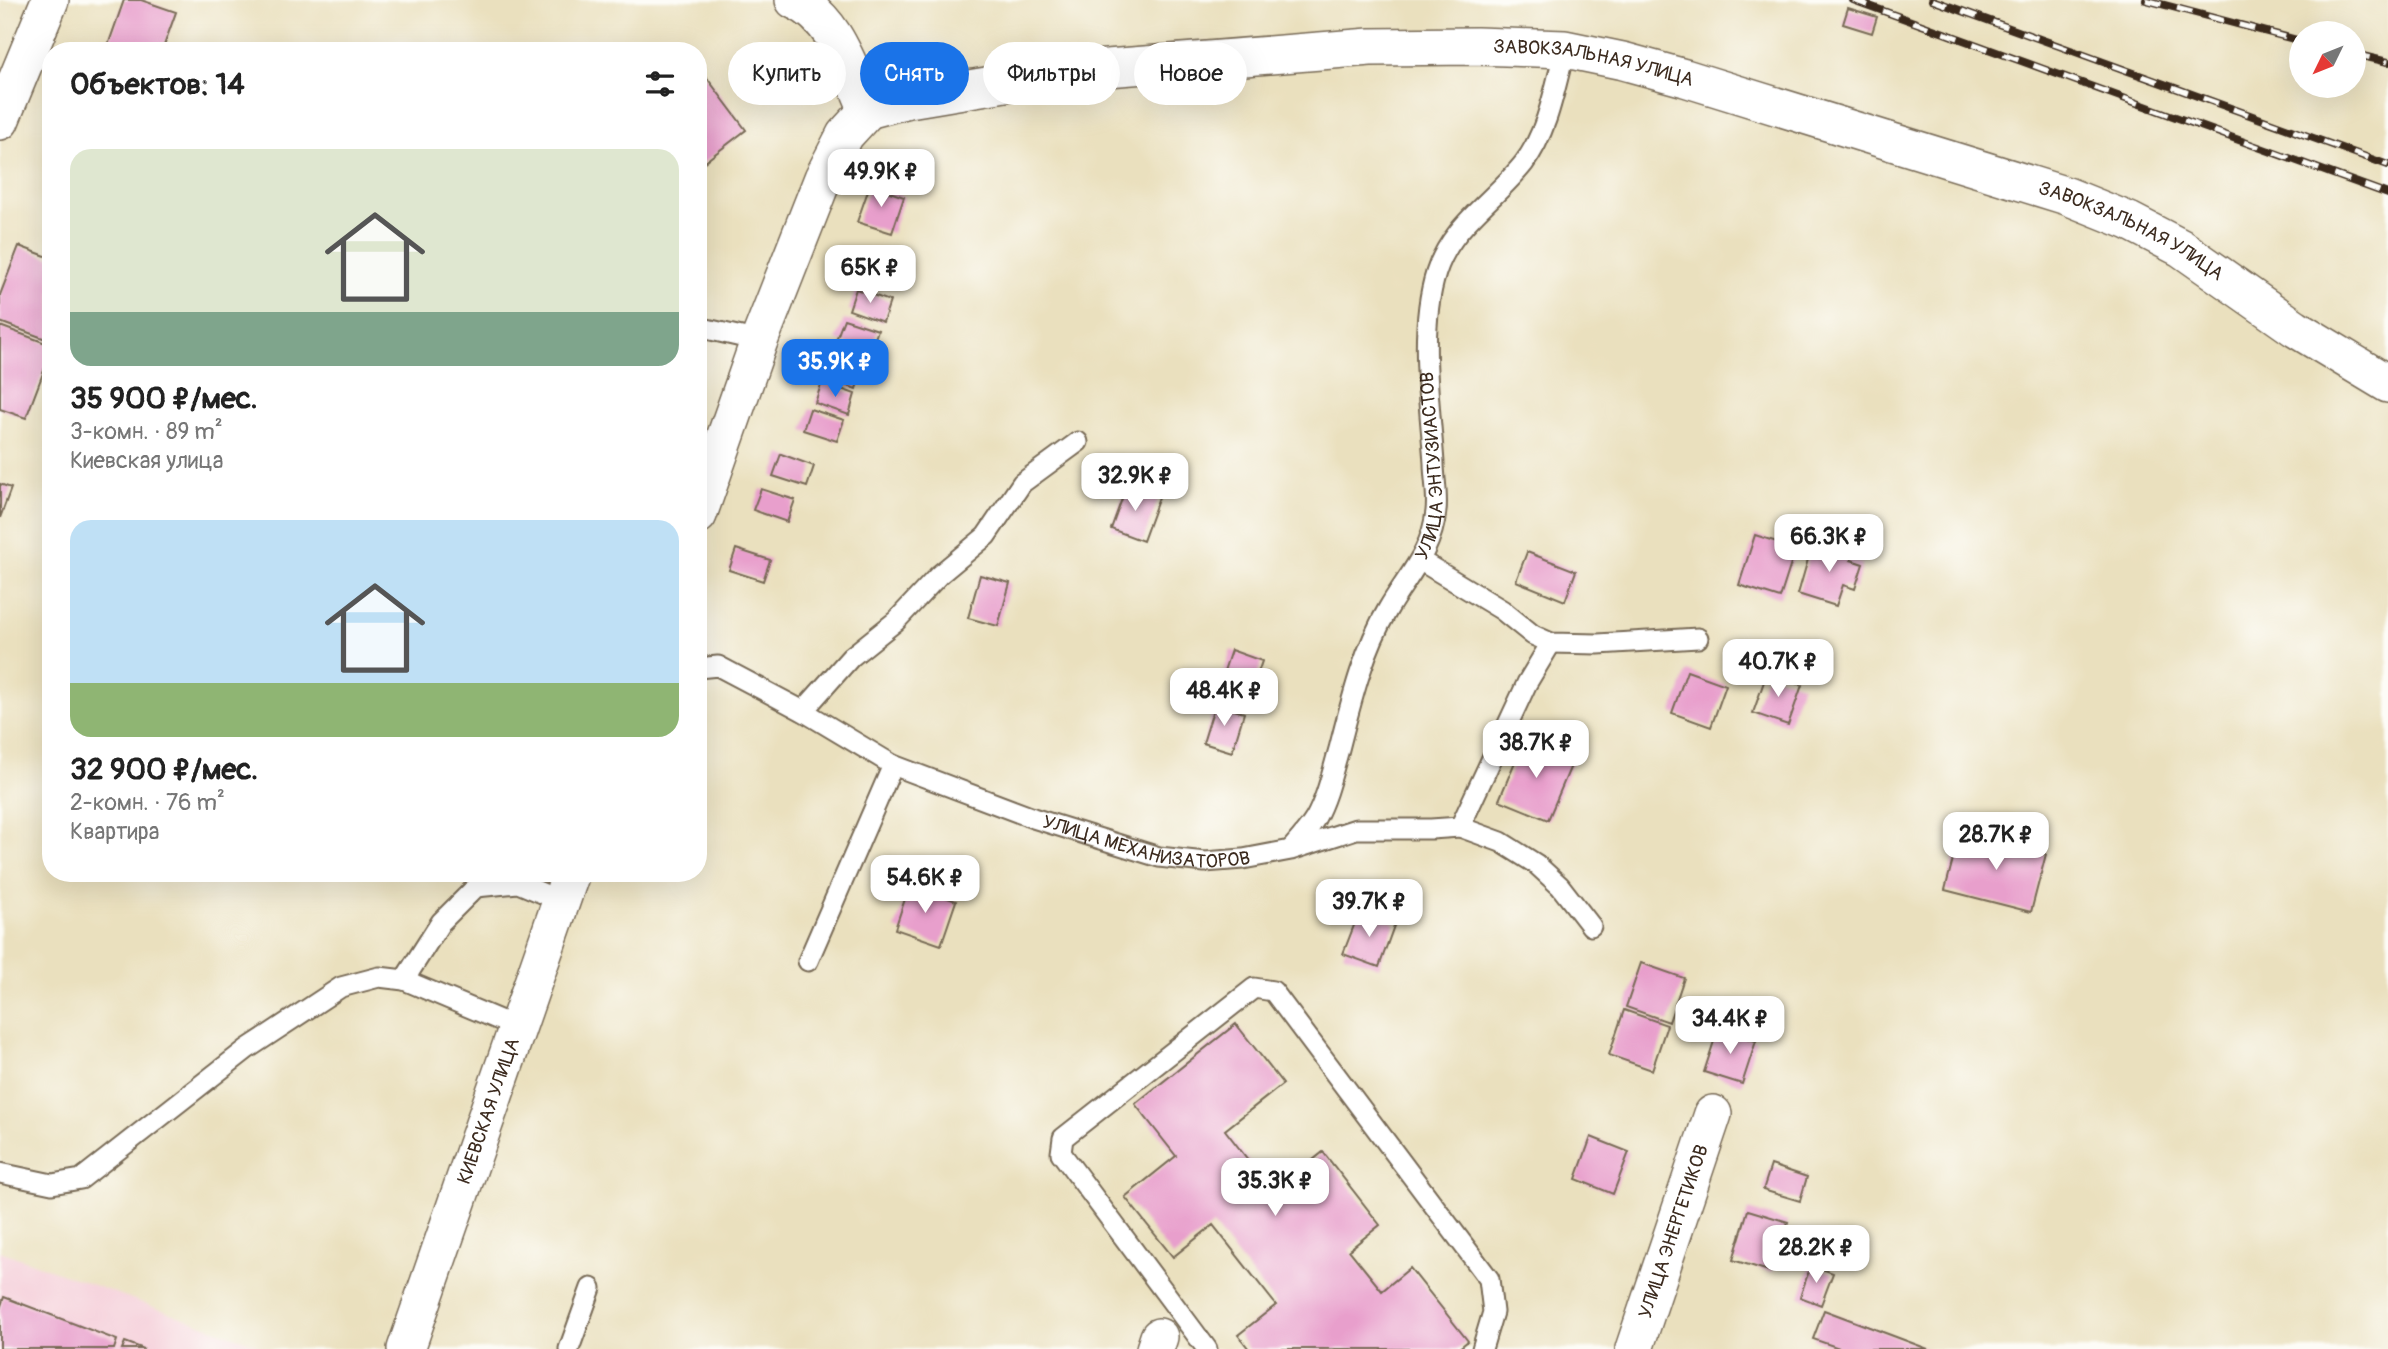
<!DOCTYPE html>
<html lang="ru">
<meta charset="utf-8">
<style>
body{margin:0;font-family:Pangolin,sans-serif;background:#f6f6f6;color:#222;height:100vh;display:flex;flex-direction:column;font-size:26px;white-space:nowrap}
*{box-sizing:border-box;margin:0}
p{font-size:23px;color:#767676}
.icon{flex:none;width:38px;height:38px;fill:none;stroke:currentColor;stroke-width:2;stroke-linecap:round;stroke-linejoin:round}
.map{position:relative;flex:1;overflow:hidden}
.side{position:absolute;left:42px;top:42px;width:665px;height:840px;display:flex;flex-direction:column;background:#fff;border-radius:28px;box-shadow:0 7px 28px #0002}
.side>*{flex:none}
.top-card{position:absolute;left:728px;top:42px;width:665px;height:63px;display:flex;gap:14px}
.needle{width:46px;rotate:227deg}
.fabs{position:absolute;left:2289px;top:21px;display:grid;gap:14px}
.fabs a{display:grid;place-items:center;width:77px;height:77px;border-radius:50%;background:#fff;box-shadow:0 7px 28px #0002;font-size:35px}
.price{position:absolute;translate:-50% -60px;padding:0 16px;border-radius:14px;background:#fff;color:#222;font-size:23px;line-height:46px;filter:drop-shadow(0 2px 4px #0008)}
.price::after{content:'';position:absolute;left:50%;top:42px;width:21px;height:16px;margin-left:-10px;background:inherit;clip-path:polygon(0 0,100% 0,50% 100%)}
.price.current{background:#1a73e8;color:#fff}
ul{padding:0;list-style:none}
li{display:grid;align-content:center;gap:14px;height:371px;padding:0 28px}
li span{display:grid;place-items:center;height:217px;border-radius:21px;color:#555}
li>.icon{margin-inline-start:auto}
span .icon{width:126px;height:126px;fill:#fffc;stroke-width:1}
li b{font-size:30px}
h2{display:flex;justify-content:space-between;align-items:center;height:84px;padding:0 28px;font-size:30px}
.chip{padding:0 24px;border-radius:32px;background:#fff;box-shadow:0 7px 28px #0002;font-size:24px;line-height:63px}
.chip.current{background:#1a73e8;color:#fff}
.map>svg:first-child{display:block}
.built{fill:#f5cfda}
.building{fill:#e89fcc}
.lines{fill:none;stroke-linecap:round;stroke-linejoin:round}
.service-casing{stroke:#786a56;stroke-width:23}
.minor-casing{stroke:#786a56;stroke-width:40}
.service{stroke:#fff;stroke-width:19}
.minor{stroke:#fff;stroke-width:37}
.rail-casing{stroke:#3b2a1e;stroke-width:8}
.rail{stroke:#fdfcf7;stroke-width:5;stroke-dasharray:16;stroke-linecap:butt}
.labels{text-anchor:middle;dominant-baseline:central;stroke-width:5;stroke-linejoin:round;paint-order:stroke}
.street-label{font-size:19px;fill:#3b2a1e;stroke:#fdfcf7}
</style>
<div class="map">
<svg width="2388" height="1349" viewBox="0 0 2388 1349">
<rect width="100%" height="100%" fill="#fdfcf7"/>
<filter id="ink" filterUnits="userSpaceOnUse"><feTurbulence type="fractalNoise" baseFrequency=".0143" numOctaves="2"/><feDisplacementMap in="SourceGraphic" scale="14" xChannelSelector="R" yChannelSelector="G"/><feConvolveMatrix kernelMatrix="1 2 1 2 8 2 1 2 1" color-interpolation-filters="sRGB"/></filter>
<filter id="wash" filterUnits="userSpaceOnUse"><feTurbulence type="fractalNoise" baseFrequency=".00686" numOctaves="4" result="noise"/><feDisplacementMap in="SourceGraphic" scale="28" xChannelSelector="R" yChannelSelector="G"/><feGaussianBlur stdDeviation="1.57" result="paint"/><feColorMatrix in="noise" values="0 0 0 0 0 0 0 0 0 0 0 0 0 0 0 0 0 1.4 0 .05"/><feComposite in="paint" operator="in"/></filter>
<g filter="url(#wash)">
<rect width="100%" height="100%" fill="#eae0be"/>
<path class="built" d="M0,1251l269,98h-269z"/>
<g id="blocks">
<path class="building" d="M124,0h17l35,12 -14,39h-56z
M1848,8l29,9 -5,16 -29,-9z
M704,74l42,56 -48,37v-88z
M870,185l34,12 -12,36 -35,-11z
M19,246l32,12v83l-51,-19v-27z
M856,289l34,12 -7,21 -34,-12z
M844,319l34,11 -8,22 -34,-12z
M0,326l51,19v7l-25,66 -26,-9z
M829,355l34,12 -7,22 -34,-12z
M822,382l33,12 -6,21 -34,-12z
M810,409l34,11 -7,21 -34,-11z
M781,454l33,12 -7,21 -34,-11z
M0,484l11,4 -11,30z
M1127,485l32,12 -16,44 -32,-12z
M761,489l34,11 -8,22 -34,-12z
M1755,535l41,13 -16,50 -41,-13z
M1813,542l40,12 -2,6 12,4 -8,25 -12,-4 -7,21 -38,-12z
M736,549l34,11 -7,21 -34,-11z
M1527,552l49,19 -11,30 -49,-20z
M980,575l30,8 -12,43 -30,-8z
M1231,650l31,11 -12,35 -31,-10z
M1687,671l39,14 -15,42 -39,-14z
M1767,673l35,12 -14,40 -35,-12z
M1215,704l29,9 -12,39 -29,-9z
M1525,738l48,23 -25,59 -49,-20z
M1960,832l86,22 -15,58 -86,-22z
M910,884l46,17 -15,44 -46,-16z
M1360,910l35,13 -16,44 -36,-13z
M1641,963l43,15 -15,44 -43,-15z
M1624,1010l43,15 -15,45 -43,-15z
M1236,1024l47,60 -58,46 48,62 50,-40 57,73 -31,25 33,41 28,-23 58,73 -10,8h-209l-11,-14 38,-30 -63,-80 -40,32 -48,-60 51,-41 -41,-52z
M1718,1029l38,12 -14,43 -38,-12z
M1591,1137l38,15 -16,42 -37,-15z
M1771,1165l36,12 -7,24 -37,-11z
M1748,1210l40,12 -16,50 -39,-12z
M1811,1265l22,8 -12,32 -21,-8z
M4,1297l113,43 -3,9h-114v-40z
M1824,1310l104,39h-86l-29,-10z
M125,1342l19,7h-22z"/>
</g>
</g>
<g filter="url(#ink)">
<use href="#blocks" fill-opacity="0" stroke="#786a56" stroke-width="2"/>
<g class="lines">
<g class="service-casing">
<g id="service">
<path d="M698,327l61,14"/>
<path d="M1421,561l81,49 31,25 18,8 47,1 100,-6"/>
<path id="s1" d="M698,668l20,-2 85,45 90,54 140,53 126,39 46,5 38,-3 48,-9 65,-21h75l29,-2 41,15 35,22 24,22 31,40"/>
<path d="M803,711l48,-54 45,-36 43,-46 47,-39 36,-53 56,-41"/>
<path d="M1460,827l67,-144 24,-40"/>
<path id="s2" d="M1292,848c8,-9 17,-19 23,-29 12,-22 17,-46 24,-70 12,-47 24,-98 49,-140 19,-33 44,-57 48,-98 2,-16 -2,-33 -2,-48 -4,-59 -16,-133 2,-190 15,-48 58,-72 88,-110 24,-32 31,-76 41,-114"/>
<path d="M808,961l85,-196"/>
<path d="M404,980l37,-58 35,-35 42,-4 43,18"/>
<path d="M0,1173l52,11 29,-5 166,-130 94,-62 38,-10 25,3 112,47"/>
<path d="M569,1349l22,-61"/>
<path d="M1207,1349l-146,-196 2,-15 191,-150 19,3 216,288 4,33 -11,37"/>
</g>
</g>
<g class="minor-casing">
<g id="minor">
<path d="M794,0c42,18 56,71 74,110"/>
<path id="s3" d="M868,110l41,-11 173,-29 288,-23 107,-1 88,3 58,12 62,17 382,118 62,25 52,27 114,80 93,56"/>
<path d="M0,121l50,-121"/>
<path d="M698,515l61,-174 64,-163 22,-43 23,-25"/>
<path id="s4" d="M406,1349l165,-476"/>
<path d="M1155,1349l4,-12"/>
<path id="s5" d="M1634,1349l79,-235"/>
</g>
</g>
<use href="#service" class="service"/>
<use href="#minor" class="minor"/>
<g class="rail-casing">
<path id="rail" d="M1853,0l535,194
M1932,0l456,165
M2146,0l155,41
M2354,54l34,8"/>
</g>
<use href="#rail" class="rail"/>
</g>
</g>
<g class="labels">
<g class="street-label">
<text stroke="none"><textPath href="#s3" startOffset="732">ЗАВОКЗАЛЬНАЯ УЛИЦА</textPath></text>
<text stroke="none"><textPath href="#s3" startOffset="1298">ЗАВОКЗАЛЬНАЯ УЛИЦА</textPath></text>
<text stroke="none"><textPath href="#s2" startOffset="415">УЛИЦА ЭНТУЗИАСТОВ</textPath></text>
<text stroke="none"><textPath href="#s1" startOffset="488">УЛИЦА МЕХАНИЗАТОРОВ</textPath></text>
<text stroke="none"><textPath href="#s4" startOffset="252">КИЕВСКАЯ УЛИЦА</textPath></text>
<text stroke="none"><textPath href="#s5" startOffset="124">УЛИЦА ЭНЕРГЕТИКОВ</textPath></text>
</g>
</g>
</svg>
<div class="fabs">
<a><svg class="needle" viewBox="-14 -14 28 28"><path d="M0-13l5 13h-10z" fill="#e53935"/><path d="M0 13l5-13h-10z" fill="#767676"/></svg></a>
</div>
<b class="price" style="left:881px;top:209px">49.9K ₽</b>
<b class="price" style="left:870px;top:305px">65K ₽</b>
<b class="price current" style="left:835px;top:399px">35.9K ₽</b>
<b class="price" style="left:1135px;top:513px">32.9K ₽</b>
<b class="price" style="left:1829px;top:574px">66.3K ₽</b>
<b class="price" style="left:1778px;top:699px">40.7K ₽</b>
<b class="price" style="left:1224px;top:728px">48.4K ₽</b>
<b class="price" style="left:1536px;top:780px">38.7K ₽</b>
<b class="price" style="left:1996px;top:872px">28.7K ₽</b>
<b class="price" style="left:925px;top:915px">54.6K ₽</b>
<b class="price" style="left:1369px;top:939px">39.7K ₽</b>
<b class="price" style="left:1730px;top:1056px">34.4K ₽</b>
<b class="price" style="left:1275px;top:1218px">35.3K ₽</b>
<b class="price" style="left:1816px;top:1285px">28.2K ₽</b>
<div class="top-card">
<a class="chip">Купить</a>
<a class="chip current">Снять</a>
<a class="chip">Фильтры</a>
<a class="chip">Новое</a>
</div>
<section class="side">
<h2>Объектов: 14<svg class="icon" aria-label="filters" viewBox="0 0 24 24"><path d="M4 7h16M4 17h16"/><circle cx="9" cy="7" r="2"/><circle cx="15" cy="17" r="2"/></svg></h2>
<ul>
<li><span style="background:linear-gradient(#dfe7d0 75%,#7fa58c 0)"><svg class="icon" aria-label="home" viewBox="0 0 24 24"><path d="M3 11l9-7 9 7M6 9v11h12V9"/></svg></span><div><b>35 900 ₽/мес.</b><p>3-комн. · 89 m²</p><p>Киевская улица</p></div></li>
<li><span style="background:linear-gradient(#bfe0f5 75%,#8fb573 0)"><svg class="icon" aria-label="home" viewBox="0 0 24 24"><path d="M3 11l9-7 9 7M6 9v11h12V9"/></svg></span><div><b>32 900 ₽/мес.</b><p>2-комн. · 76 m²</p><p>Квартира</p></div></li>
</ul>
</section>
</div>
